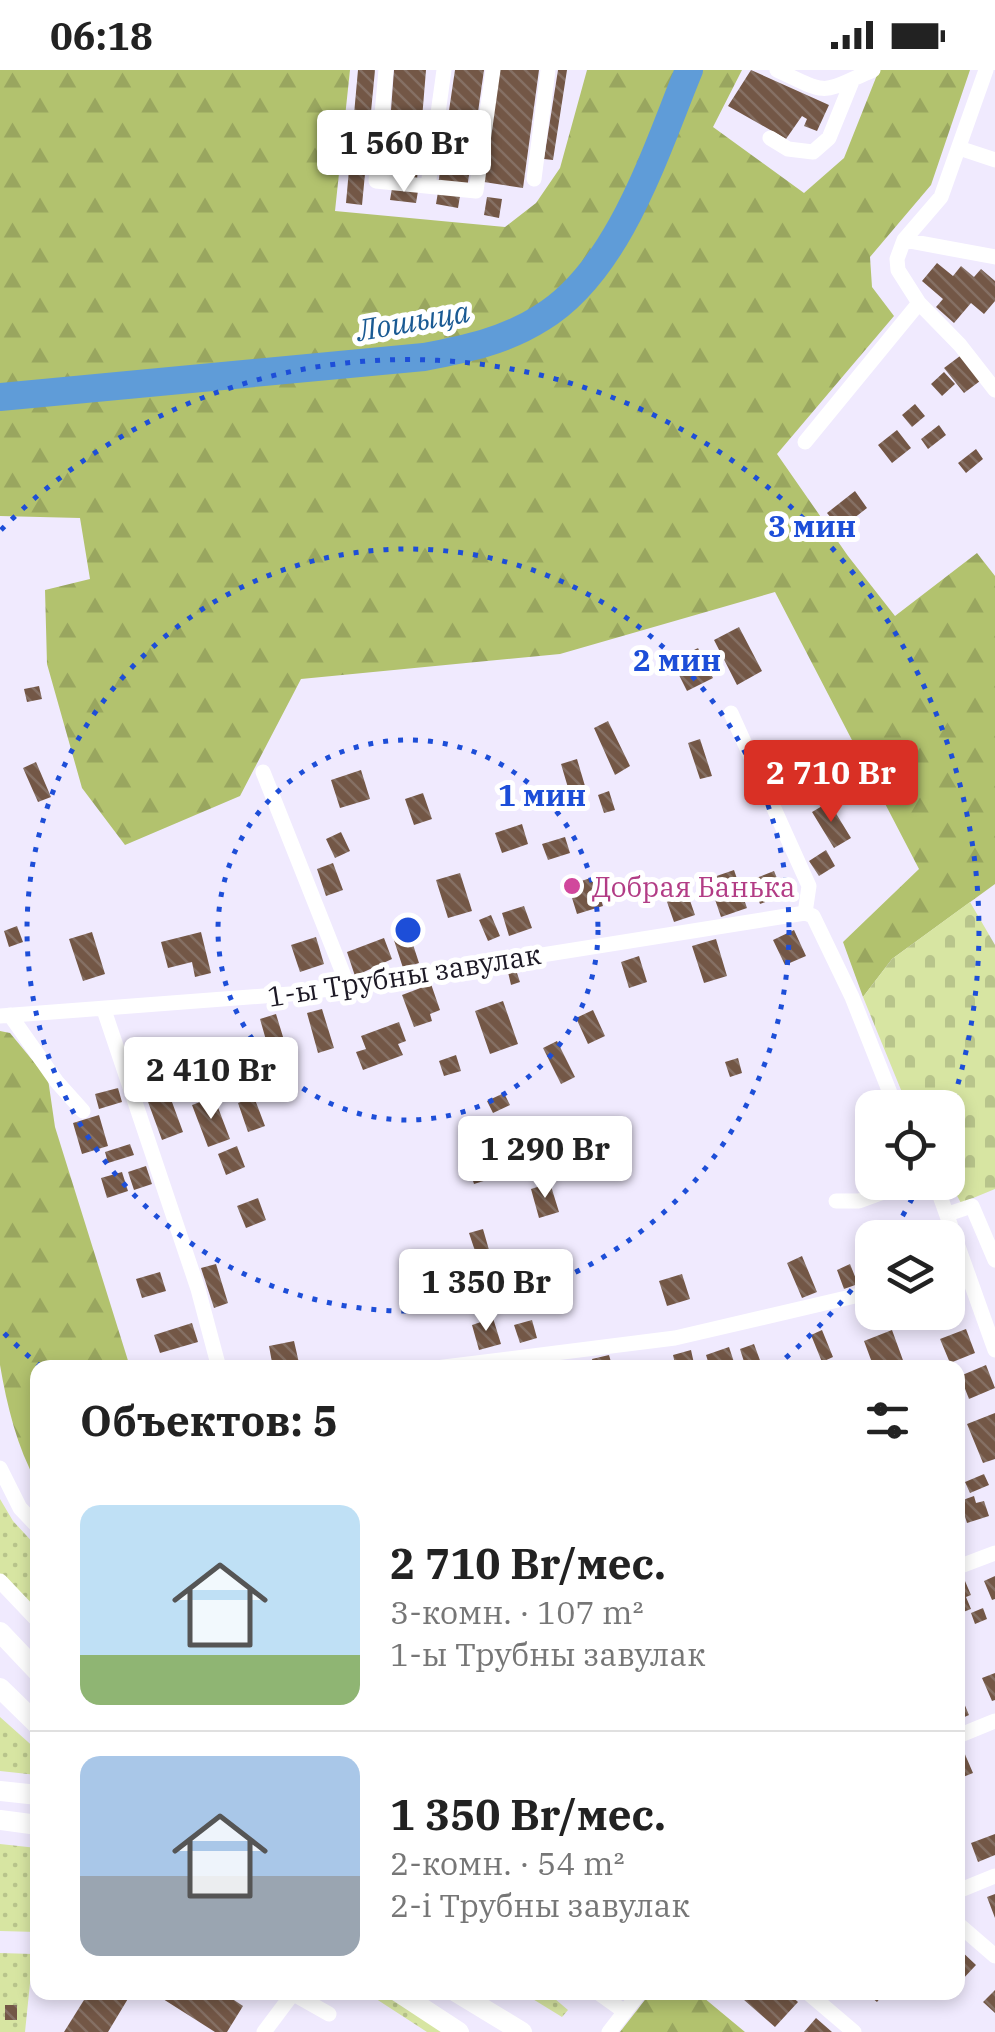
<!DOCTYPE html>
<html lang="ru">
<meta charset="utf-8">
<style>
body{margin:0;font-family:"IBM Plex Serif",serif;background:#f2f2f2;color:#222;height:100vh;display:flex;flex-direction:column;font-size:38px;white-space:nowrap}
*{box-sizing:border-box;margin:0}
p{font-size:32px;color:#767676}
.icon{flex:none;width:55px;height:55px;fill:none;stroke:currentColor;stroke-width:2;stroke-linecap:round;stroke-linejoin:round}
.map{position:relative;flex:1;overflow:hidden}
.side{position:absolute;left:30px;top:1290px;width:935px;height:640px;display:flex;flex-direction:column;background:#fff;border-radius:20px;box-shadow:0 5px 15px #0003}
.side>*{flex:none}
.tools{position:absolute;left:855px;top:1020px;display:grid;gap:20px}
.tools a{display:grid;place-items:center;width:110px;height:110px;border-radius:20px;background:#fff;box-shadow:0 5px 15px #0003;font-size:50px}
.price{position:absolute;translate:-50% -85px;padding:0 22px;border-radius:10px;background:#fff;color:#222;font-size:32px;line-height:65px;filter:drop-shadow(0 2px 5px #0008)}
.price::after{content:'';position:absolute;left:50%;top:60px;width:30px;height:22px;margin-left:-15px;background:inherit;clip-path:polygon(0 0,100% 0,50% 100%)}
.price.selected{background:#d93025;color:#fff}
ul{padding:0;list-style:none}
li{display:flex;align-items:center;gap:30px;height:250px;padding:0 50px}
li+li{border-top:2px solid #e0e0e0}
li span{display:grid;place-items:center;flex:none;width:280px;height:200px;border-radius:20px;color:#555}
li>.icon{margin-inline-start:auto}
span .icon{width:120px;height:120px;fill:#fffc;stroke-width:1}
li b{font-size:42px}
h2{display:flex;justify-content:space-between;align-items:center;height:120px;padding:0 50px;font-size:42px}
.status{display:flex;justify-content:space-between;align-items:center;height:70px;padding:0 50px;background:#fff;direction:ltr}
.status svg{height:28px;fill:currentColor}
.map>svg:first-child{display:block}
.grass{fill:url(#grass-dots)}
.forest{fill:url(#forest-firs)}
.cemetery{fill:url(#cemetery-stones)}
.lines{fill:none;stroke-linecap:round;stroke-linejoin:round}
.river{stroke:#5f9cd8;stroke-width:28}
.building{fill:url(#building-back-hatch)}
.minor{stroke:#fff;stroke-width:15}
.major{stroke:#fff;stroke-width:20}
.ring{fill:none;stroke:#1d4ed8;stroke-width:5;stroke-dasharray:5 10}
.hotel-dot{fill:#d1479c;stroke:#fff;stroke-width:4}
.labels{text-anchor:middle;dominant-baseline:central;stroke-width:10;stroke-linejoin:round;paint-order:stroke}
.hotel-label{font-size:28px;fill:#b23c85;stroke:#fff;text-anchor:start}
.street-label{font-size:28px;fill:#1d1925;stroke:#fff}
.water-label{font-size:30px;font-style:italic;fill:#1a5a93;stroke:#fff}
.centre{fill:#1d4ed8;stroke:#fff;stroke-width:5}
.ring-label{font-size:30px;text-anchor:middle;font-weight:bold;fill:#1d4ed8;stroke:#fff;stroke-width:10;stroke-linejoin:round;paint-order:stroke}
</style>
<div class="status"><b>06:18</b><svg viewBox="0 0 49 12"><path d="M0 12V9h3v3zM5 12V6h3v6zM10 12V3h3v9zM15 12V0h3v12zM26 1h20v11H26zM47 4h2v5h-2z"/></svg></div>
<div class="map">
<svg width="995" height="1962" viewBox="0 0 995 1962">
<defs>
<pattern id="grass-dots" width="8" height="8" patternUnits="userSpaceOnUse" patternTransform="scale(2.5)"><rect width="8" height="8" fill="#d7e5a2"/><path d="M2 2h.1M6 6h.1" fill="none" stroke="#b8c48b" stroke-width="1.8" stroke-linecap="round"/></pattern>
<pattern id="forest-firs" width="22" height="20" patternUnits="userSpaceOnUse" patternTransform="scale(2.5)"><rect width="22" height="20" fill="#b2c26e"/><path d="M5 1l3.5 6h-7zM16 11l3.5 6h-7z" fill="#99a65f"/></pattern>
<pattern id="cemetery-stones" width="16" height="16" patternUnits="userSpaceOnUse" patternTransform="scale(2.5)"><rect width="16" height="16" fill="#d7e5a2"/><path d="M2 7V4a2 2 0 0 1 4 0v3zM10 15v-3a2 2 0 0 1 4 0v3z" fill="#b8c48b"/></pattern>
<pattern id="building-back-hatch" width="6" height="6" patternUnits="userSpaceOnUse" patternTransform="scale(2.5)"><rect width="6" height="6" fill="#735746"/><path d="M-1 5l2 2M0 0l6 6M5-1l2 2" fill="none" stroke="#857064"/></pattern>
</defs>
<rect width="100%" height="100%" fill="#f0eafe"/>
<path class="grass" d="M0,1429l13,22 24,26v69l-37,-39z
M0,1647l37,33v25l-37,-4z
M0,1774l37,4v84l-37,-1z
M0,1883l33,1 -8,78h-25z
M367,1923h15l62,39h-17z
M523,1923h25l20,17 -6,7z"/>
<path class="forest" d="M0,0h350l-15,141 170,16 31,-24 24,-35 27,-98h155l-29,57 91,66 40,-35 35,-88h91l-39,115 -61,72 2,30 22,29 -117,138 71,102 47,60 82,-63 18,23v308l-103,75 -29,38 -20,-55 76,-73 -144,-277 -215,62 -259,25 -61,117 -115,49 -43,-57 -35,-124 -2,-74 45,-11 -10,-61 -80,-2z
M0,961l10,2 38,46 7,48 75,240 -92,1 -1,115c-20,-36 -30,-77 -37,-118z
M651,1922l47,1 47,39h-125z"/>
<path class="cemetery" d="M970,832l25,43v244l-34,14 -13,-24v-71l-40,-1 -45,-110 29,-38z"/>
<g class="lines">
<path class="river" d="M0,327l424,-40c42,-8 81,-16 117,-39 78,-47 115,-168 148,-248"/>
</g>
<path class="building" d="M358,0h17l-13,135 -16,-2z
M394,0h32l-9,110 -31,-3z
M455,0h29l-17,119 -29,-4z
M499,0h40l-16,118 -39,-6z
M558,0h9l-14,90 -9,-1z
M751,0l78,35 -12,26 -13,-5 3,-7 -5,-3 -16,23 -58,-33z
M392,118l26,3 -2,12 -26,-3z
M438,122l22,4 -2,12 -22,-4z
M487,127l15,2 -3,19 -15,-3z
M937,193l16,13 8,-10 13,11 7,-8 14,12v20l-11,13 -13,-11 -17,20 -18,-16 7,-8 -21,-18z
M960,286l20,25 -16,12 -20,-25z
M944,302l11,12 -13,12 -11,-12z
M915,334l10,12 -13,11 -10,-12z
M939,355l7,10 -18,14 -7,-10z
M897,360l14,18 -19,15 -14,-18z
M976,379l7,10 -17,14 -8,-10z
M855,421l12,17 -27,21 -13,-16z
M739,557l23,44 -25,14 -23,-45z
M698,578l15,30 -26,13 -15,-30z
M39,616l3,13 -15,3 -3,-13z
M608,651l22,45 -15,9 -21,-47z
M700,669l12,37 -12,3 -12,-36z
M577,689l8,27 -16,5 -8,-27z
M36,692l15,35 -13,5 -15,-34z
M361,700l9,29 -30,9 -9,-28z
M609,721l6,19 -11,3 -6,-18z
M423,723l9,26 -18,6 -9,-26z
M829,732l22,36 -17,10 -22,-36z
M522,754l6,20 -26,9 -7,-20z
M341,762l9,19 -15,7 -9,-19z
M565,767l5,16 -22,7 -6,-16z
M826,780l9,16 -16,10 -10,-15z
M333,793l10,27 -17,6 -9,-27z
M734,800l13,38 -26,9 -13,-38z
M774,801l10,24 -24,9 -9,-24z
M460,803l12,38 -24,7 -12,-38z
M594,807l9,29 -26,8 -9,-29z
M687,822l8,23 -21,7 -8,-23z
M524,836l8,22 -23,8 -7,-23z
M491,845l9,21 -12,5 -9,-21z
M17,856l6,16 -14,5 -5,-16z
M407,856l12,37 -16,5 -12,-37z
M794,860l12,26 -21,9 -12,-25z
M92,862l13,42 -22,7 -14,-42z
M201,862l10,41 -16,4 -3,-15 -24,6 -7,-26z
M316,867l8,27 -24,8 -9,-27z
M384,868l8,21 -37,17 -8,-24z
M716,869l11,37 -23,7 -12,-37z
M639,886l8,26 -18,6 -8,-26z
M516,900l4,12 -9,3 -3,-13z
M431,914l9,26 -10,4 2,7 -18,6 -12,-32z
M503,931l15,43 -28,10 -15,-43z
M322,939l12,39 -16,5 -11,-40z
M593,940l12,26 -17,8 -12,-26z
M276,944l15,49 -17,5 -14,-49z
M399,952l7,19 -8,3 5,11 -40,15 -7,-18 10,-3 -5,-13z
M166,969l13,32 -28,11 -12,-32z
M557,971l18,36 -14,7 -18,-36z
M235,977l13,40 -22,8 -14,-40z
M456,985l5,16 -17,5 -5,-15z
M738,988l4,15 -12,4 -5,-15z
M165,1013l18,49 -21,8 -18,-49z
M118,1018l4,14 -23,7 -4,-15z
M504,1023l6,12 -17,8 -6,-12z
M214,1027l16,42 -22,8 -16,-42z
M254,1027l11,29 -17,6 -10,-29z
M99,1045l9,31 -26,8 -9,-31z
M488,1059l15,46 -29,9 -15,-47z
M130,1074l4,11 -26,8 -3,-11z
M237,1076l8,21 -19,8 -8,-21z
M146,1096l6,18 -18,6 -6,-18z
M122,1102l6,19 -21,7 -6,-20z
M550,1113l9,29 -20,6 -8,-29z
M258,1128l8,22 -20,8 -9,-22z
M483,1159l6,21 -13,4 -7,-21z
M802,1186l15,36 -15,6 -15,-35z
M216,1194l12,39 -14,5 -13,-40z
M850,1194l8,20 -14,5 -7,-19z
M160,1202l6,19 -24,7 -6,-19z
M682,1204l8,25 -23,7 -8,-25z
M507,1211l7,23 -19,6 -7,-24z
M493,1248l8,26 -22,6 -7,-25z
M532,1250l5,18 -17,5 -6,-18z
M192,1253l6,19 -38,11 -6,-18z
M966,1259l9,24 -25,10 -10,-24z
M822,1260l11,27 -11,5 -11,-27z
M892,1260l12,33 -13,5h-17l-10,-27z
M294,1271l5,22 -9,5h-17l-4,-22z
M754,1274l7,19 -15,5 -6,-19z
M729,1277l7,21h-26l-4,-13z
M691,1280l4,18h-19l-3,-13z
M609,1285l2,7 7,-1 2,7h-26l-2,-9z
M986,1295l9,23 -26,11 -9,-23z
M995,1343v46l-12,4 -16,-39z
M984,1404l5,11 -19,8 -5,-11z
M974,1426l2,7 8,-2 5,15 -22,7 -7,-22z
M995,1506v23l-3,1 -8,-19z
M965,1511l6,14 -5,2 5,12 -13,5v-30z
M983,1538l4,11 -12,5 -4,-11z
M995,1603v27l-3,1 -10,-23z
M958,1619l11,26 -11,5z
M964,1682l9,21 -15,6v-25z
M995,1764v21l-17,7 -7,-19z
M995,1824v24l-8,-21z
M958,1878l18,17 -15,16 -3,-3z
M995,1920v23l-12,-11z
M89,1922h43l-24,40h-44z
M152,1922h70l21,14 -16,26h-12z
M735,1922h52l11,10 -23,25z
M865,1922h20l-8,10z
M5,1935h12v15h-12z
M816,1948l16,14h-28z"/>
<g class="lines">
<path class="minor" d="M386,0l-10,111 100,10 17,-121
M777,0c54,26 43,23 96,0
M986,0l-45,127 -37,43 91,17
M770,68l18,11 25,3 16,-14 24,-59
M959,78l36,12
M534,109l14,-109
M428,116l16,-116
M904,170l-7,19 1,11 21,33 41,42 35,45
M805,372l114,-139
M731,643l78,173 -4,27
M263,702l85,214
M805,843l8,3 39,81 44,111
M104,940l94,279 21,79
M10,945l47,67 26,29
M0,946l303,-23 502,-80
M935,1112l60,168
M836,1131h23l52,-19
M948,1144l24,-8 23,54
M436,1298l239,-30 197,-46
M0,1398l20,40 18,19
M958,1497l37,-14
M0,1511l38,40
M958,1666l37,-15
M958,1821l37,-15
M958,1854l37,32
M290,1922l39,22
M597,1922l28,20
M807,1922l47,40
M264,1962l30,-40
M609,1962l31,-40"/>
<path class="major" d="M0,1562l38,40
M0,1618l38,37
M0,1721l38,4
M0,1750l38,5
M398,1922l61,40
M456,1922l66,40"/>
</g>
<g class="ring">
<circle cx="408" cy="860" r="190"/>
<circle cx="408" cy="860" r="381"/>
<path d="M919 1115A571 571 0 0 1 890 1167M870 1196A571 571 0 0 1 775 1297M41 1297A571 571 0 0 1 1 1260M1 460A571 571 0 0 1 948 1046"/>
</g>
<circle class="hotel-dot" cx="572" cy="816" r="10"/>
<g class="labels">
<g class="hotel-label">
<text x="592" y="816">Добрая Банька</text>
</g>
<g class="street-label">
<text transform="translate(404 905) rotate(-9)">1-ы Трубны завулак</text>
</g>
<g class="water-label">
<text transform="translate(413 250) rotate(-10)">Лошыца</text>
</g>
</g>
<circle cx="408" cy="860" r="15" class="centre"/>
<g class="ring-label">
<text x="812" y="467">3 мин</text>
<text x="677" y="601">2 мин</text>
<text x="542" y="736">1 мин</text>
</g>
</svg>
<div class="tools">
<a><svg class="icon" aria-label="locate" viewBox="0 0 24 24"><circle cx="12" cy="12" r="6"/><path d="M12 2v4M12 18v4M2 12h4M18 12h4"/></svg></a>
<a><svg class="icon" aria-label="layers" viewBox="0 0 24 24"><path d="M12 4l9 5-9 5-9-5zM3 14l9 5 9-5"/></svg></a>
</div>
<b class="price" style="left:404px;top:125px">1 560 Br</b>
<b class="price selected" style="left:831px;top:755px">2 710 Br</b>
<b class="price" style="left:211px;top:1052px">2 410 Br</b>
<b class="price" style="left:545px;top:1131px">1 290 Br</b>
<b class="price" style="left:486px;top:1264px">1 350 Br</b>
<section class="side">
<h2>Объектов: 5<svg class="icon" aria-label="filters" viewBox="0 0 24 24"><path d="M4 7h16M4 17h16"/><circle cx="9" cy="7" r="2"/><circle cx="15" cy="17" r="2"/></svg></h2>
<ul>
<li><span style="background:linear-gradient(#bfe0f5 75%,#8fb573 0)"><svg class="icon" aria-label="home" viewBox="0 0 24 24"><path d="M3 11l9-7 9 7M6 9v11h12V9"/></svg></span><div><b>2 710 Br/мес.</b><p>3-комн. · 107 m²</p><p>1-ы Трубны завулак</p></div></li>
<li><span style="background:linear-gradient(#a9c7e8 60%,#9aa5b1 0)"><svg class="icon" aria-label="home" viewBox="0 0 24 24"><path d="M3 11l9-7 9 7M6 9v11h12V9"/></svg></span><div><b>1 350 Br/мес.</b><p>2-комн. · 54 m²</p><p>2-і Трубны завулак</p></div></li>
</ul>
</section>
</div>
